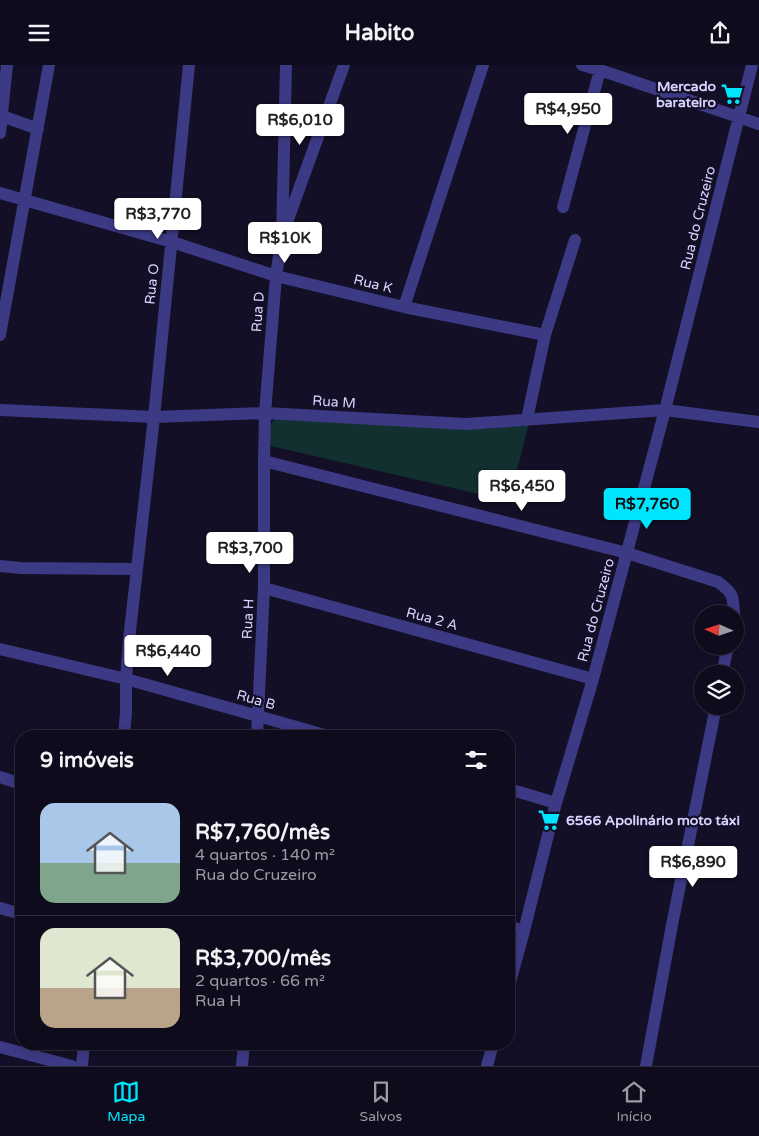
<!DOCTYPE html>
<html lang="pt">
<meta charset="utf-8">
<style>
body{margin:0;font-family:"Varela Round",sans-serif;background:#171425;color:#f1f3f6;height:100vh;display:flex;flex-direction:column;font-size:19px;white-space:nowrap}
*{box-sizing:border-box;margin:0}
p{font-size:16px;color:#9b9ba3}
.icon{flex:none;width:28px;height:28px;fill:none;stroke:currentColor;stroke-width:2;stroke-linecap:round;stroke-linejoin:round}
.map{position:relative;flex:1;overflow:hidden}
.details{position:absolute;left:15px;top:665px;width:500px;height:320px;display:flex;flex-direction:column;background:#0e0b1c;border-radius:20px;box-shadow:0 2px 8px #0003,0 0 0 1px #2e2b3b}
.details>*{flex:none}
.needle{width:32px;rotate:273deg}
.buttons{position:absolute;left:694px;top:540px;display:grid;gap:10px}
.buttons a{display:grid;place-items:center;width:50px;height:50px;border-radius:50%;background:#0e0b1c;box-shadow:0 2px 8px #0003,0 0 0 1px #2e2b3b;font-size:25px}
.price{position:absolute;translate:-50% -42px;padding:0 11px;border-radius:5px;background:#fff;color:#222;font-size:16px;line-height:32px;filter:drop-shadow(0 1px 2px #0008)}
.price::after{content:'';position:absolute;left:50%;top:30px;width:15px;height:11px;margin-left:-8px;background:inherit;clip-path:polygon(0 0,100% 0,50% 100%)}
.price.current{background:#00e5ff;color:#111}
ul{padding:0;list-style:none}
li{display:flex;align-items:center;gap:15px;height:125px;padding:0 25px}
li+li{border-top:1px solid #2e2b3b}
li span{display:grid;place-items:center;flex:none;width:140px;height:100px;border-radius:15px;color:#555}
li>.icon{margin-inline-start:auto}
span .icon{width:60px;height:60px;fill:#fffc;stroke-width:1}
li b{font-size:21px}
h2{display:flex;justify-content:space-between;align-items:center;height:60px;padding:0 25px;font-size:21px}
header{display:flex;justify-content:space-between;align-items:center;height:65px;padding:0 25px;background:#0e0b1c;font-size:22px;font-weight:800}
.tabs{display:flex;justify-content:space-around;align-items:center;height:70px;border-top:1px solid #2e2b3b;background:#0e0b1c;font-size:14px;color:#9b9ba3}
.tabs a{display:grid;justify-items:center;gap:2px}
.tabs .current{color:#00e5ff}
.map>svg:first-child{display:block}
.green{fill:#12302f}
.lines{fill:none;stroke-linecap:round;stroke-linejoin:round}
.minor{stroke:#3d3a85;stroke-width:12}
.labels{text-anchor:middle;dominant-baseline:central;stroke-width:4.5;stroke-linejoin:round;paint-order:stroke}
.poi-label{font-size:14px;font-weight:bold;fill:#d9d4ff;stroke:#130f26;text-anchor:end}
.street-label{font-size:14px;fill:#d9d4ff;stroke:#130f26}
</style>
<header><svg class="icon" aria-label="menu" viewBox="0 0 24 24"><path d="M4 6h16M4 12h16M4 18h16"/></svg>Habito<svg class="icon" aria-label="share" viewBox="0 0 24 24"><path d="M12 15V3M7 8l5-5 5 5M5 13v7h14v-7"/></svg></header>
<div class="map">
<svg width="759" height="1001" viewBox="0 0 759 1001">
<rect width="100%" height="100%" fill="#130f26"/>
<path class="green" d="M278,352l209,12 42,-6 -20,78 -238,-55c-6,-9 -3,-23 7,-29z"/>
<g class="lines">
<path class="minor" d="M582,0l18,5 159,54
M2,51l36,13
M0,68l7,-68
M0,128l172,49 104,34 128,31 141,28
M563,142l37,-137
M286,160l58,-160
M404,242l79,-242
M0,270l49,-270
M0,345l154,7 111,-4 201,11 199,-14 94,12
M527,354l18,-84 30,-95
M264,396l363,92 91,29c15,11 15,13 16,32
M0,501l21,2 115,1
M264,523l329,91
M0,584l126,30 132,37 70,20
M722,609l6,-28
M124,671l2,-23v-34l3,-39 25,-223 35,-352
M257,671l7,-148v-127l1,-48 11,-137 6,-40 4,-171
M0,712l21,7
M509,724l47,14
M0,843l21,6
M509,861l15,5
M509,921l15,-55 32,-128 37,-124 72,-269 87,-345
M0,982l72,19
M82,1001l2,-22
M242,1001l2,-22
M487,1001l6,-22
M646,1001l26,-141 44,-219"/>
</g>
<defs>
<g id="supermarket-bare" transform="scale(1.725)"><path d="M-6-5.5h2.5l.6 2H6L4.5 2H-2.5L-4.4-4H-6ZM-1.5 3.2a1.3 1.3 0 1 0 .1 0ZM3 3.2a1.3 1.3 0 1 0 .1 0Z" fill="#00e5ff" stroke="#130f26" stroke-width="2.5" paint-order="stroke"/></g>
</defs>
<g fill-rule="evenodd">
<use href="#supermarket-bare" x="732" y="29"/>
<use href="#supermarket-bare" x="549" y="755"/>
</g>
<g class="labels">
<g class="poi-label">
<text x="716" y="21">Mercado<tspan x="716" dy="16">barateiro</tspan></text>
<text x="566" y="755" text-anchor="start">6566 Apolinário moto táxi</text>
</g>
<g class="street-label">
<text transform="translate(698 153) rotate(-76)">Rua do Cruzeiro</text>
<text transform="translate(152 219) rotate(-84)">Rua O</text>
<text transform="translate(373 219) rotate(14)">Rua K</text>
<text transform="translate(258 247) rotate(-86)">Rua D</text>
<text transform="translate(334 337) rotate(4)">Rua M</text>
<text transform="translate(596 545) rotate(-75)">Rua do Cruzeiro</text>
<text transform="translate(248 554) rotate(-87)">Rua H</text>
<text transform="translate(432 554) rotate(15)">Rua 2 A</text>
<text transform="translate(256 635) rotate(16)">Rua B</text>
</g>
</g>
</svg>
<div class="buttons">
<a><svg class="needle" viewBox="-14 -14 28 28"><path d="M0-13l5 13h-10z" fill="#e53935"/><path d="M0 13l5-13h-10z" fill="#9b9ba3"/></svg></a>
<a><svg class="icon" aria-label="layers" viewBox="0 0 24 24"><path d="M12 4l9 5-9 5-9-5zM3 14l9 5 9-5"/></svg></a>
</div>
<b class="price" style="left:568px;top:70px">R$4,950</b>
<b class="price" style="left:300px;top:81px">R$6,010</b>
<b class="price" style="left:158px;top:175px">R$3,770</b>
<b class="price" style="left:285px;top:199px">R$10K</b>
<b class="price" style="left:522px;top:447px">R$6,450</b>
<b class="price current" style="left:647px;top:465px">R$7,760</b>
<b class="price" style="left:250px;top:509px">R$3,700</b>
<b class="price" style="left:168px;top:612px">R$6,440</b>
<b class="price" style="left:693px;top:823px">R$6,890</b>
<section class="details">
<h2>9 imóveis<svg class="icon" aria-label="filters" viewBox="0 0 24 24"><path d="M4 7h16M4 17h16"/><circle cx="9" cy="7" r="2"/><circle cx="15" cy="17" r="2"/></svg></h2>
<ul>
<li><span style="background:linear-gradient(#a9c7e8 60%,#7fa58c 0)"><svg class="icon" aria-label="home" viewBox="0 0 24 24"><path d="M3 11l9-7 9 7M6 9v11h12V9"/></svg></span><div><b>R$7,760/mês</b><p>4 quartos · 140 m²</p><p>Rua do Cruzeiro</p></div></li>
<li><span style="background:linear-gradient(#dfe7d0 60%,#b9a48a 0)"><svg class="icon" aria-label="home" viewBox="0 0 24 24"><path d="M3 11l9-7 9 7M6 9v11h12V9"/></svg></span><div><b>R$3,700/mês</b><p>2 quartos · 66 m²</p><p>Rua H</p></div></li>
</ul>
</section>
</div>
<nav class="tabs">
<a class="current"><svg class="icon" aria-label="map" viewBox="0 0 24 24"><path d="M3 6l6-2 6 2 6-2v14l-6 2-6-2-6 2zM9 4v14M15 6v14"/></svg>Mapa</a>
<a><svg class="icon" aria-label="saved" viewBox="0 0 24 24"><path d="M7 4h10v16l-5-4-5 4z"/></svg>Salvos</a>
<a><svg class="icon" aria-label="home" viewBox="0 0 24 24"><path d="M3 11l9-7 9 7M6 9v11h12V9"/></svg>Início</a>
</nav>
